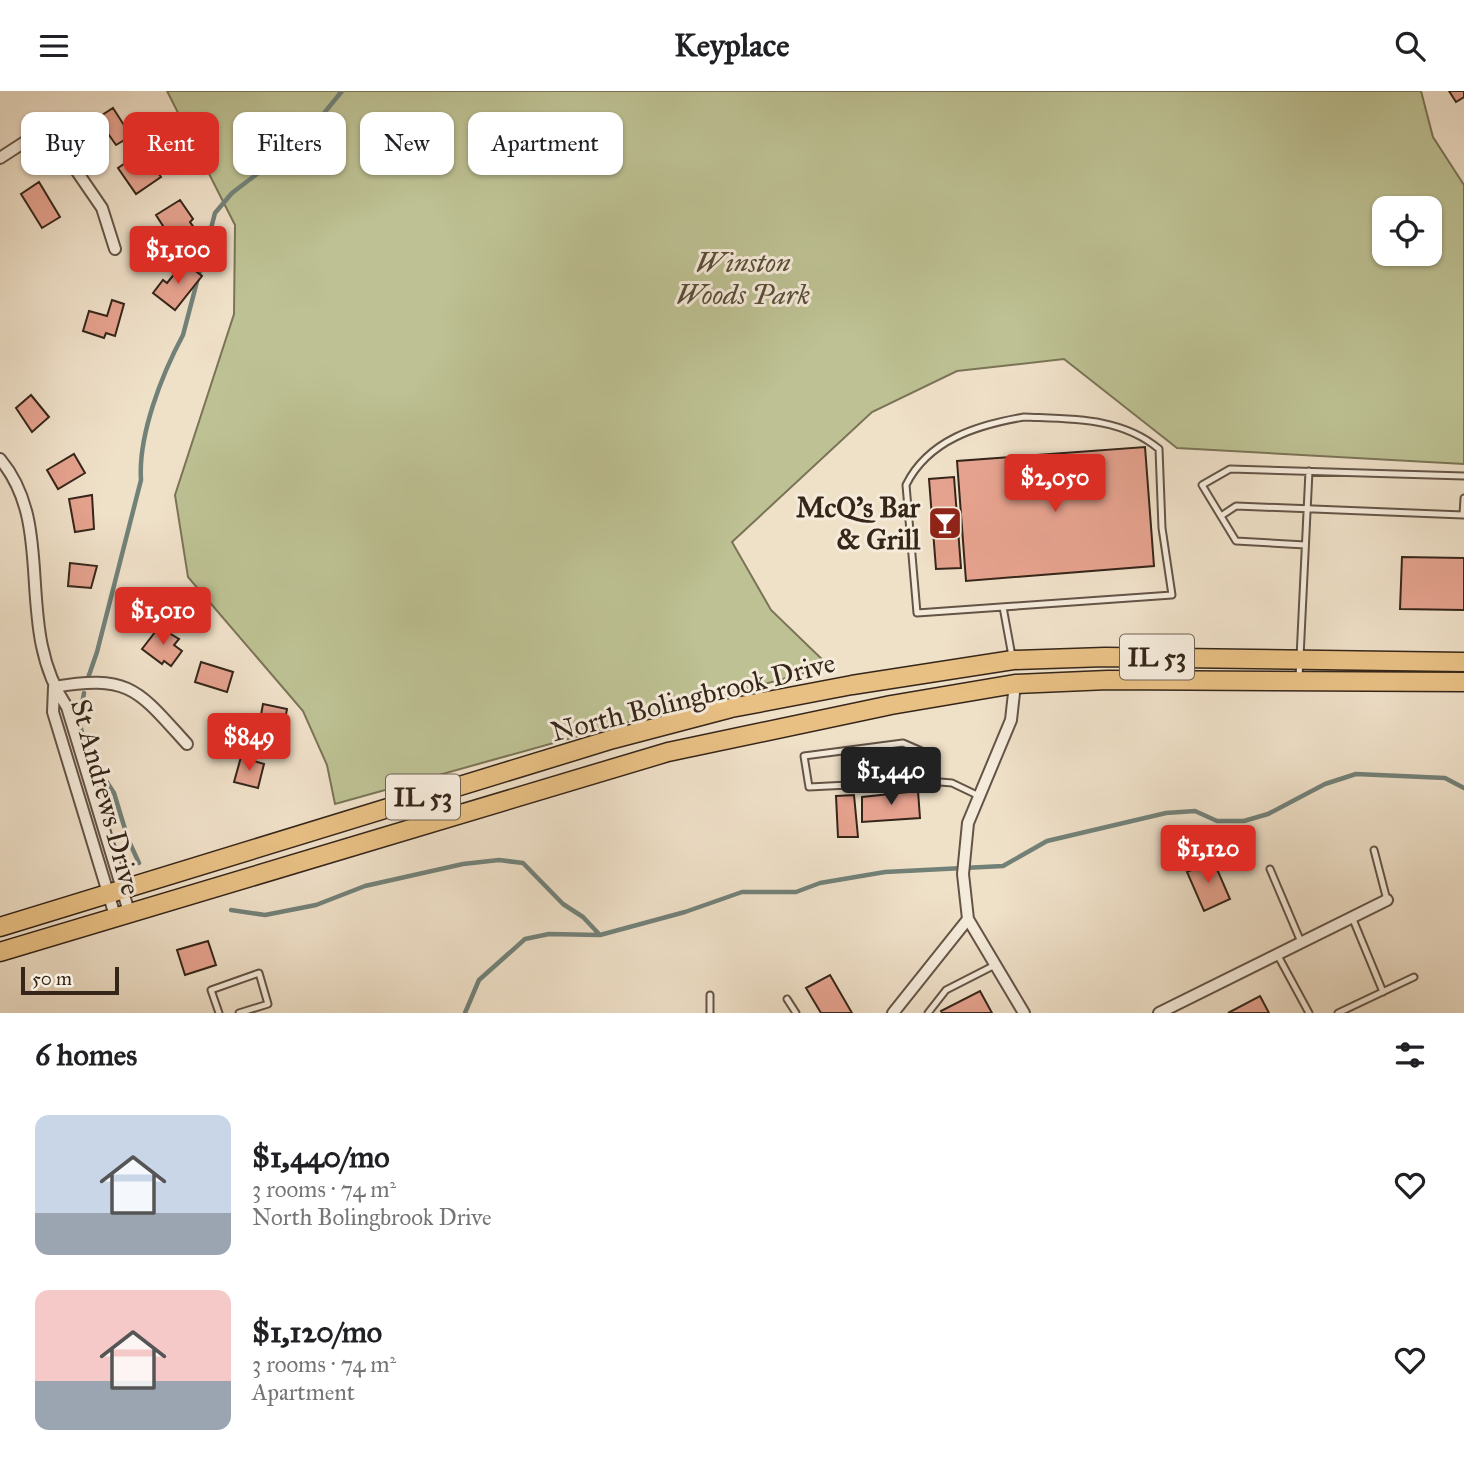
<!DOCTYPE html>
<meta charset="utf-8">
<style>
body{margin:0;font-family:"IM FELL Great Primer",serif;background:#f2f2f2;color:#202124;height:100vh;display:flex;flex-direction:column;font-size:26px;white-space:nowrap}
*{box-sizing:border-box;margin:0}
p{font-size:23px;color:#757577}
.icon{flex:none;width:38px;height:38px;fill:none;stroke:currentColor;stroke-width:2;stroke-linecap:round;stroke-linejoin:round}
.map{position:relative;height:922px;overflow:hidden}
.drawer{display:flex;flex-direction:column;background:#fff;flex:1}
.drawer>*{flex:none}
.top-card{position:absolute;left:21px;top:21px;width:700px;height:63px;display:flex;gap:14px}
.tools{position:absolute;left:1372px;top:105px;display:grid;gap:14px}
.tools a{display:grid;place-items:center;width:70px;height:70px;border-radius:14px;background:#fff;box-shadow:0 2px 5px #0004;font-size:35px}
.scale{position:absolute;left:21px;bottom:18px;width:98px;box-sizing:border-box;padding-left:7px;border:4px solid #36261a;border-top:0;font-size:19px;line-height:24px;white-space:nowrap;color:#36261a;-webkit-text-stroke:5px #f5ebdb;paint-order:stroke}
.price{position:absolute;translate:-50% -60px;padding:0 16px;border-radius:7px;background:#d93025;color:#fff;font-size:23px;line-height:46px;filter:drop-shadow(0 2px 4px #0008)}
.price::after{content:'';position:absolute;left:50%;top:42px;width:21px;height:16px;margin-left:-10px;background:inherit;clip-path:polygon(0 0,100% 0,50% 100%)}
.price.selected{background:#222;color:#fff}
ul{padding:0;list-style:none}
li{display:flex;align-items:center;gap:21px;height:175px;padding:0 35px}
li span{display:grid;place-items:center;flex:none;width:196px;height:140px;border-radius:14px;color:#555}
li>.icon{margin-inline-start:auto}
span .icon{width:84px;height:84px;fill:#fffc;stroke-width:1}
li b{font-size:30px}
h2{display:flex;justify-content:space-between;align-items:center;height:84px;padding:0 35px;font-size:30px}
.pill{padding:0 24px;border-radius:14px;background:#fff;box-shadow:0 2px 5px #0004;font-size:24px;line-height:63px}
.pill.selected{background:#d93025;color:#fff}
header{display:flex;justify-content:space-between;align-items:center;height:91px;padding:0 35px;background:#fff;font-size:32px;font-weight:700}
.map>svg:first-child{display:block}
.green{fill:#bdc193;stroke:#7a7456;stroke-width:2;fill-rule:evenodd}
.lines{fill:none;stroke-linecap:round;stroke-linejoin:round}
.stream{stroke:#728178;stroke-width:4.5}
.building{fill:#e5a28e;stroke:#36261a;stroke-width:2}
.service-casing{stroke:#645446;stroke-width:9}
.minor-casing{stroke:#645446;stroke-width:14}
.primary-casing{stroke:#36261a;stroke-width:21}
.service{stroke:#f5ebdb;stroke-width:5}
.minor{stroke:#f5ebdb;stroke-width:10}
.primary{stroke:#e8c084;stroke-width:18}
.labels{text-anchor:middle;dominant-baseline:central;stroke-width:6;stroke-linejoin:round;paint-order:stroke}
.shield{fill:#f5ebdb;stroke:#6f6154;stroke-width:2}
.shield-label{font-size:26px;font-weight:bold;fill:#36261a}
.park-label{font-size:28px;font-style:italic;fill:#584d38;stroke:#f5ebdb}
.poi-label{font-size:28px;font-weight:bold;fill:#36261a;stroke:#f5ebdb;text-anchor:end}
.street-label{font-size:28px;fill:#36261a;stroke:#f5ebdb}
</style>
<header><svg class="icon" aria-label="menu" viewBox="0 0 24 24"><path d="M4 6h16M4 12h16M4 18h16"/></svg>Keyplace<svg class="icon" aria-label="search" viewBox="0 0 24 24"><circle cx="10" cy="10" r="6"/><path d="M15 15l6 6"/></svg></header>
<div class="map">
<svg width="1464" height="922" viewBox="0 0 1464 922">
<rect width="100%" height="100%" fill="#efe0c8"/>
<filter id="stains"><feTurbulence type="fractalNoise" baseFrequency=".00286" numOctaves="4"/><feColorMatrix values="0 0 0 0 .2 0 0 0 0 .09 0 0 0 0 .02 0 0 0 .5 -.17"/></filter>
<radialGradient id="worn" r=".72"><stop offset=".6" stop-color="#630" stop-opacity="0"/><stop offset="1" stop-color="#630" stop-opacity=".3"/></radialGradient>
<path class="green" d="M167,0h1254l12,46 31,48v279l-287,-16 -113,-89 -107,12 -85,41 -140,130 39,68 58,56 -494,138 -8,-39 -24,-54 -115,-134 -13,-82 59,-181 1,-89zM1384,117h46v46h-46z"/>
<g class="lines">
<path class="stream" d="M88,587l9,-26 44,-172c-3,-45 21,-106 42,-145l32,-122 17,-20 71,-54 39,-48
M84,602l-5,29 9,31 26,40 14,46 11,24
M231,819l34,5 51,-10 49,-19 98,-22 36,-4 24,3 40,41 20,13 16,17
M465,922l14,-33 46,-41 24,-5 51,1 85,-23 57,-20h54l24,-9 65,-11 118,-6 44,-25 119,-28 29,-2 22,10h27l24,-7 57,-30 31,-10 89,4 19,10"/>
</g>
<path class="building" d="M1449,0h15v6l-8,5z
M113,17l18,28 -15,9 -7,-10 -5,3 -11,-17z
M143,60l18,26 -25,17 -18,-26z
M39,91l21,35 -18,11 -21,-34z
M180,109l13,19 -3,3 5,7 -21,14 -18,-28z
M184,171l18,14 -27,34 -22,-17 10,-13 4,3z
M112,209l12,4 -9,32 -9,-3 -2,5 -21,-7 6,-20 18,5z
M31,304l18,22 -17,15 -16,-24z
M1145,356l9,119 -188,15 -9,-120z
M74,363l11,19 -27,16 -11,-19z
M954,386l7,91 -25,1 -7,-90z
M92,404l2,34 -19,3 -6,-33z
M1402,466l62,1v52l-64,-1z
M70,472l27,3 -6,22 -23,-2z
M159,536l20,12 -5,6 8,6 -11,15 -7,-5 -2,3 -20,-15z
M201,571l32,10 -6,20 -32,-10z
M263,613l24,5 -7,38 -19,-4 2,-11 -5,-1z
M241,666l23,7 -6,24 -24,-6z
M918,700l2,27 -58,4v-25z
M854,704l4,42h-20l-2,-41z
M1213,769l17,39 -26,12 -17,-39z
M208,850l8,24 -31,10 -8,-25z
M830,884l22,38h-31l-15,-25z
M980,900l12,22h-50l-1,-2z
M1260,905l9,17h-41z"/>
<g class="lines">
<g class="service-casing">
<path id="service" d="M1024,326c47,2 97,0 135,32l3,79 10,67 -255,18 -11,-128c22,-45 71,-60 118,-68z
M1221,425l15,-10 227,9 1,-17
M1305,454l-69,-4 -34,-56 28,-16 234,7
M1003,516l9,49
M1299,587l10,-207
M928,690l-2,-28 -23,-10 -99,13 5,31 119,-6 24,2 25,12
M1374,759l13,50
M1270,778l31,73
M1352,826l31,75
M1277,863l32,59
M787,908l9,14
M219,922l-8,-23 48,-17 9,31 -29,9
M710,922v-18
M928,922l18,-23 49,-25
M1338,922l76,-36"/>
</g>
<g class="minor-casing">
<path id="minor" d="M0,67l37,-24 17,4 48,70 13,41
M0,368c58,69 12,167 67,248l63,208
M1015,593l-4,36 -43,103 -5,51 5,45 56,94
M54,596l-1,25 63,207
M54,596c76,-13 84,3 133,57
M893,922l75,-94
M1159,922l228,-113"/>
</g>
<g class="primary-casing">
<path id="primary" d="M0,836l613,-188 118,-31 121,-23 161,-25 92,-3 359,5
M0,861l668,-200 223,-47 124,-21 93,-4 356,2"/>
</g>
<use href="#service" class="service"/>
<use href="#minor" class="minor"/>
<use href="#primary" class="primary"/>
</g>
<defs>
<g id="bar-square" transform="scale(1.75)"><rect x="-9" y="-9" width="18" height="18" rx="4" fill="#8f2418" stroke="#f5ebdb"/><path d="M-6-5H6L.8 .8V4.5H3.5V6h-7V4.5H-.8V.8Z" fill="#fff"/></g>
</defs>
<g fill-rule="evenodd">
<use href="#bar-square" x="945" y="432"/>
</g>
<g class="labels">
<g class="shield">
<rect x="1120" y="543.5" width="74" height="45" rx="5"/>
<rect x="386" y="683.5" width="74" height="45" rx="5"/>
</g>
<g class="shield-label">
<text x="1157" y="566">IL 53</text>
<text x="423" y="706">IL 53</text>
</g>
<g class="park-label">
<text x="743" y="171">Winston<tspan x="743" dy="32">Woods Park</tspan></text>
</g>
<g class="poi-label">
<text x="920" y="416">McQ's Bar<tspan x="920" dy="32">&amp; Grill</tspan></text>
</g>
<g class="street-label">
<text transform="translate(693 606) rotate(-14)">North Bolingbrook Drive</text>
<text transform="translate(106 706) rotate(75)">St Andrews Drive</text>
</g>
</g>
<rect width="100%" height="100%" filter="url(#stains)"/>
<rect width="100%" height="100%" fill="url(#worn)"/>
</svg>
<div class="tools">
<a><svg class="icon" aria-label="locate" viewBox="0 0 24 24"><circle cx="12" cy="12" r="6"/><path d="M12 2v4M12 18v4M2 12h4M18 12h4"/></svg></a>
</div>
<div class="scale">50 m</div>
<b class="price" style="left:178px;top:195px">$1,100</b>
<b class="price" style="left:1055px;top:423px">$2,050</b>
<b class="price" style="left:163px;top:556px">$1,010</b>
<b class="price" style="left:249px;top:682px">$849</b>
<b class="price selected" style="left:891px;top:716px">$1,440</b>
<b class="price" style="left:1208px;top:794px">$1,120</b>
<div class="top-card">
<a class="pill">Buy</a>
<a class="pill selected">Rent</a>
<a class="pill">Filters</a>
<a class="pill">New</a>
<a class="pill">Apartment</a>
</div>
</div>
<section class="drawer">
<h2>6 homes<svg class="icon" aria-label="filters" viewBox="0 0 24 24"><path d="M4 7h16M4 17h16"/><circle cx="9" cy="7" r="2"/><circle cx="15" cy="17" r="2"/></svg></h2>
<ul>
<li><span style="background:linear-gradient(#c9d6e8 70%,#9aa5b1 0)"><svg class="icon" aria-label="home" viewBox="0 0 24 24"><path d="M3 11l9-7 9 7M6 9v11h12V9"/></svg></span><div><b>$1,440/mo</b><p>3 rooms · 74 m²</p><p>North Bolingbrook Drive</p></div><svg class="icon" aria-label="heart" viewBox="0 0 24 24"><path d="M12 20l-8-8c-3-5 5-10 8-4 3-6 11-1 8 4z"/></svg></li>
<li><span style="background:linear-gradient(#f6c9c9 65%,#9aa5b1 0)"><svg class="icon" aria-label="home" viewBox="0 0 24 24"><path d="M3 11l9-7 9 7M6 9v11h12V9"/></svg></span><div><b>$1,120/mo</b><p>3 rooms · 74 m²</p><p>Apartment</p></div><svg class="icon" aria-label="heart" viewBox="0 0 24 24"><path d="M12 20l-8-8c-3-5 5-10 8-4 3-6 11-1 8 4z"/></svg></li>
</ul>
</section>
